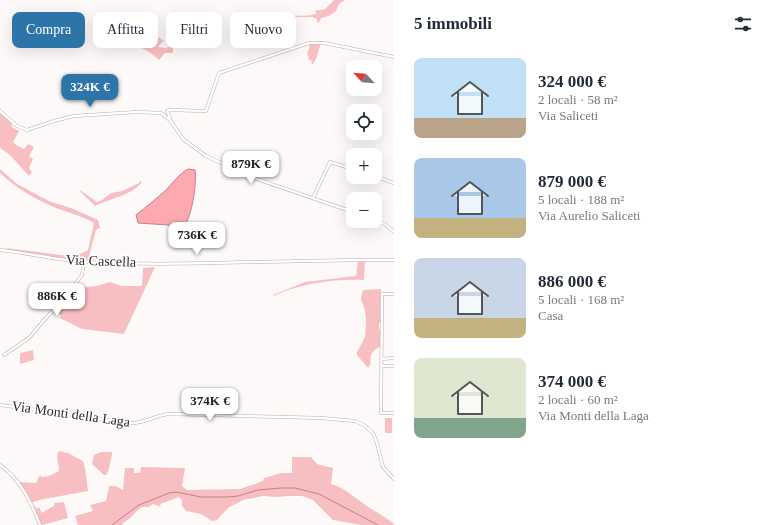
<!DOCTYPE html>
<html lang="it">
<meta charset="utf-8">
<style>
body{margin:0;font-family:"Times New Roman",serif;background:#f6f6f7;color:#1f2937;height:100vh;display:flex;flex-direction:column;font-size:15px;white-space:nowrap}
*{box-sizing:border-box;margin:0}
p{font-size:13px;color:#747a83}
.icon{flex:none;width:22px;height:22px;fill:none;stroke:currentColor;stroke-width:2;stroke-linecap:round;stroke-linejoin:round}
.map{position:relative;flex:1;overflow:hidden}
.details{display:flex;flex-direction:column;background:#fff;width:380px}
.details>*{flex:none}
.hud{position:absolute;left:12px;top:12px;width:322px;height:36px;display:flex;gap:8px}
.needle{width:26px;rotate:296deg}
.tools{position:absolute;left:346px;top:60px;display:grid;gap:8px}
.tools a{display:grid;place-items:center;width:36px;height:36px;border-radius:8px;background:#fff;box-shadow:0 4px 16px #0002;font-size:20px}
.price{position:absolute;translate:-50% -34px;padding:0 9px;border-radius:8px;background:#fff;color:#222;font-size:13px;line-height:26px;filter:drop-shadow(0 1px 2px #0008)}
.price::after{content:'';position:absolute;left:50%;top:24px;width:12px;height:9px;margin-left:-6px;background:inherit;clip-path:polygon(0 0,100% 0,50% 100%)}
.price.selected{background:#2d74a9;color:#fff}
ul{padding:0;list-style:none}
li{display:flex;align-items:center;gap:12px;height:100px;padding:0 20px}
li span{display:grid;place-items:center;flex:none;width:112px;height:80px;border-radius:8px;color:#555}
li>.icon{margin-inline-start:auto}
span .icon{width:48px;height:48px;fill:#fffc;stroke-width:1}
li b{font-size:17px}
h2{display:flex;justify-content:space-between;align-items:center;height:48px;padding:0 20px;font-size:17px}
.pill{padding:0 14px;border-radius:8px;background:#fff;box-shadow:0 4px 16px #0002;font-size:14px;line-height:36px}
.pill.selected{background:#2d74a9;color:#fff}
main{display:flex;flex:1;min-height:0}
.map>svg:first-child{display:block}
.green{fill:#f8bfc2}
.water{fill:#fea9b0;stroke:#c08287}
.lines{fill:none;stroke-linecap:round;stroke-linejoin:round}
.stream{stroke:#c08287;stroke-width:1}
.minor-casing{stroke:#c0aaab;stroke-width:3.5}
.minor{stroke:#fff;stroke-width:2.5}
.labels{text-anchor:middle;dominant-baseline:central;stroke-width:3.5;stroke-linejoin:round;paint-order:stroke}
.street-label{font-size:14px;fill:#302727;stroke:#fff}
</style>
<main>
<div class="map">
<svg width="394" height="525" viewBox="0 0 394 525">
<rect width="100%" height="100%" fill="#fef9f9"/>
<path class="green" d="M334,0h11l-6,4 -3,7 -7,5 -8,2 -1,3 -3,2v-4l-4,-2h-20l-2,2 -20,6c18,-15 25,-6 45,-11v-2l-2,-1 11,-2z
M113,23c5,1 12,3 14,7 5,8 7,13 18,11l1,-3c5,-4 13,-1 18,3l-1,2v-2l-5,6 8,1 5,-2 2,1v6h-8l-6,7c-7,-7 -15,-12 -25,-15 -11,-2 -22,-2 -31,-10l2,-6 5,-2z
M321,43c-3,8 -4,18 -10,23l1,-2 -1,-4 -3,-1 1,-3 -2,-1 3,-11z
M0,112l11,10 1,5 7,4 -6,11 3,3 8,4 4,-5 6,3 -5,9 4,3 -4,9 3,4 -3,4 -19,-21 -10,-7z
M0,169l17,15 34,18 20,6 27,12 2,8 -4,2 -8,30h-11l-67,-10 -4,-2 63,8 11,-2 8,-4 6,-27c-12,-7 -25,-10 -38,-15 -21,-9 -39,-19 -56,-35z
M140,181l2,1c-9,13 -34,17 -47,24l-15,-15v-1l17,12 5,-2 9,-7 11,-2 17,-8z
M358,261h7l-1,19c-28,-1 -64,3 -90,16l-1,-1 32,-13 51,-6z
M155,267l-31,67 -42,-5 -22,-11 1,-3 -7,-5 12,-13h13l-2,-6 9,-4 11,-1 13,-4 12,4h20l1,-18z
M381,289v34h-2v6h2l-1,18c-7,2 -11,9 -9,17l-3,4 -11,-13v-3l8,-15 1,-15 -1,-12 -4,-11 2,-9z
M33,350l1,10 -14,4v-11z
M385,418h7v15h-7z
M59,451l9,2 15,8 2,7 3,23 -49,9 -8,3 -12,-21 17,1 4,-8 2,2 7,-1 10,-5 -2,-16z
M101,452h11v2c-1,5 -3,18 -6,21h-2l-12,-11 2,-9z
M292,457h19l6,7 16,4 -2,16c15,4 26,16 39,24 9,6 16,9 24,16v1h-33l-28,-5 -20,-20 -11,-4h-13l-13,1 -13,-1 -20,4 -15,8 -11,12 -5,1 -11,-7 -15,-3 -4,-5v-6l-3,-3 -19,7 1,3 -8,-3 -4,3h-7l-4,3 -9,9 -6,4 -1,2h-44l-3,-9 18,-5 -3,-6 16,-4 3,-15h7l7,4 2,-22h9v5h6l1,-6 44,1 -3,18 5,4 53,-1 23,-8 1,-3 17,-5h11z
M64,502l4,16 -26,7 -10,-19 2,-1 3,4 2,-2 3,6 13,-8 -1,-2z"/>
<path class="water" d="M188,169l7,1c2,12 -3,47 -11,56l-46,-3 -2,-8c10,-8 20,-16 29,-24 8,-8 14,-17 23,-22z"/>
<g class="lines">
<path class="stream" d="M112,525l27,-20 30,-12 7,-1 25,5h27l10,-1 20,-6 23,-2h14l24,6 59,31"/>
<g class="minor-casing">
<path id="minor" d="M0,111l17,15 10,4 27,-9 20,-5 63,-4 24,1 9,7 13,19 23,17 45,21 102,35
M170,118l-3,-7 2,-1 37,1 13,-38 90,-30h15l70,14
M375,176l19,7
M313,198l17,-36 23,7
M375,220l10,4 9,8
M0,250c28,3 56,10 84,12 103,5 207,-3 310,-2
M394,294h-12l-1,119h13
M4,355l25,-17 16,-19 18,-19 19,-25 2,-13
M381,359l13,-1
M381,366h13
M0,405l132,18c13,0 24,-8 37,-9l152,4 34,3 9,4 9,8 4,10 6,24 11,12
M0,465c21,15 31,37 40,60"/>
</g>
<use href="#minor" class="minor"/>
</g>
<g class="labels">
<g class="street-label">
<text transform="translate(101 261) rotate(2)">Via Cascella</text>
<text transform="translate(71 414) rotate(8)">Via Monti della Laga</text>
</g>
</g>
</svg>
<div class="tools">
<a><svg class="needle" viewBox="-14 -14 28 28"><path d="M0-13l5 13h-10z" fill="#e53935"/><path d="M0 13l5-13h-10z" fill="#747a83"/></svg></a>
<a><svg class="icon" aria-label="locate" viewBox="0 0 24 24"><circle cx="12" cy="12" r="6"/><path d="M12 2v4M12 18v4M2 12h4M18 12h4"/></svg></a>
<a>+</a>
<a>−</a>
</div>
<b class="price selected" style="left:90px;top:108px">324K €</b>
<b class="price" style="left:251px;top:185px">879K €</b>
<b class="price" style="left:197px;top:256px">736K €</b>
<b class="price" style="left:57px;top:317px">886K €</b>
<b class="price" style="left:210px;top:422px">374K €</b>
<div class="hud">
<a class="pill selected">Compra</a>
<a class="pill">Affitta</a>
<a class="pill">Filtri</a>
<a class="pill">Nuovo</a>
</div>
</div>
<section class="details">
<h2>5 immobili<svg class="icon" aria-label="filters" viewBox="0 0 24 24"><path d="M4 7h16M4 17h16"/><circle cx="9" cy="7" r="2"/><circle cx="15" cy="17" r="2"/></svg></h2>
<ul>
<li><span style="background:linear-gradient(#bfe0f5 75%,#b9a48a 0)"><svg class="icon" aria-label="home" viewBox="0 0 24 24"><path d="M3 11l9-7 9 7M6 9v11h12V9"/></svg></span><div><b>324 000 €</b><p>2 locali · 58 m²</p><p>Via Saliceti</p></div></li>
<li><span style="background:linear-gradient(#a9c7e8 75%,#c2b280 0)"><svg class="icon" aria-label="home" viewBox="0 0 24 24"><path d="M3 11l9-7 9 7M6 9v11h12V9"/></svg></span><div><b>879 000 €</b><p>5 locali · 188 m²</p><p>Via Aurelio Saliceti</p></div></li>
<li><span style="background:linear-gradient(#c9d6e8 75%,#c2b280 0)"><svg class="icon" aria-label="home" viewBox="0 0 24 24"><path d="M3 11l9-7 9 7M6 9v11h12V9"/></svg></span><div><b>886 000 €</b><p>5 locali · 168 m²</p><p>Casa</p></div></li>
<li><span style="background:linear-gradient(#dfe7d0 75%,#7fa58c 0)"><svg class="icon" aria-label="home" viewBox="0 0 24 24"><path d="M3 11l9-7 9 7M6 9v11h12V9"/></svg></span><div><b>374 000 €</b><p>2 locali · 60 m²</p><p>Via Monti della Laga</p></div></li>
</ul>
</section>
</main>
